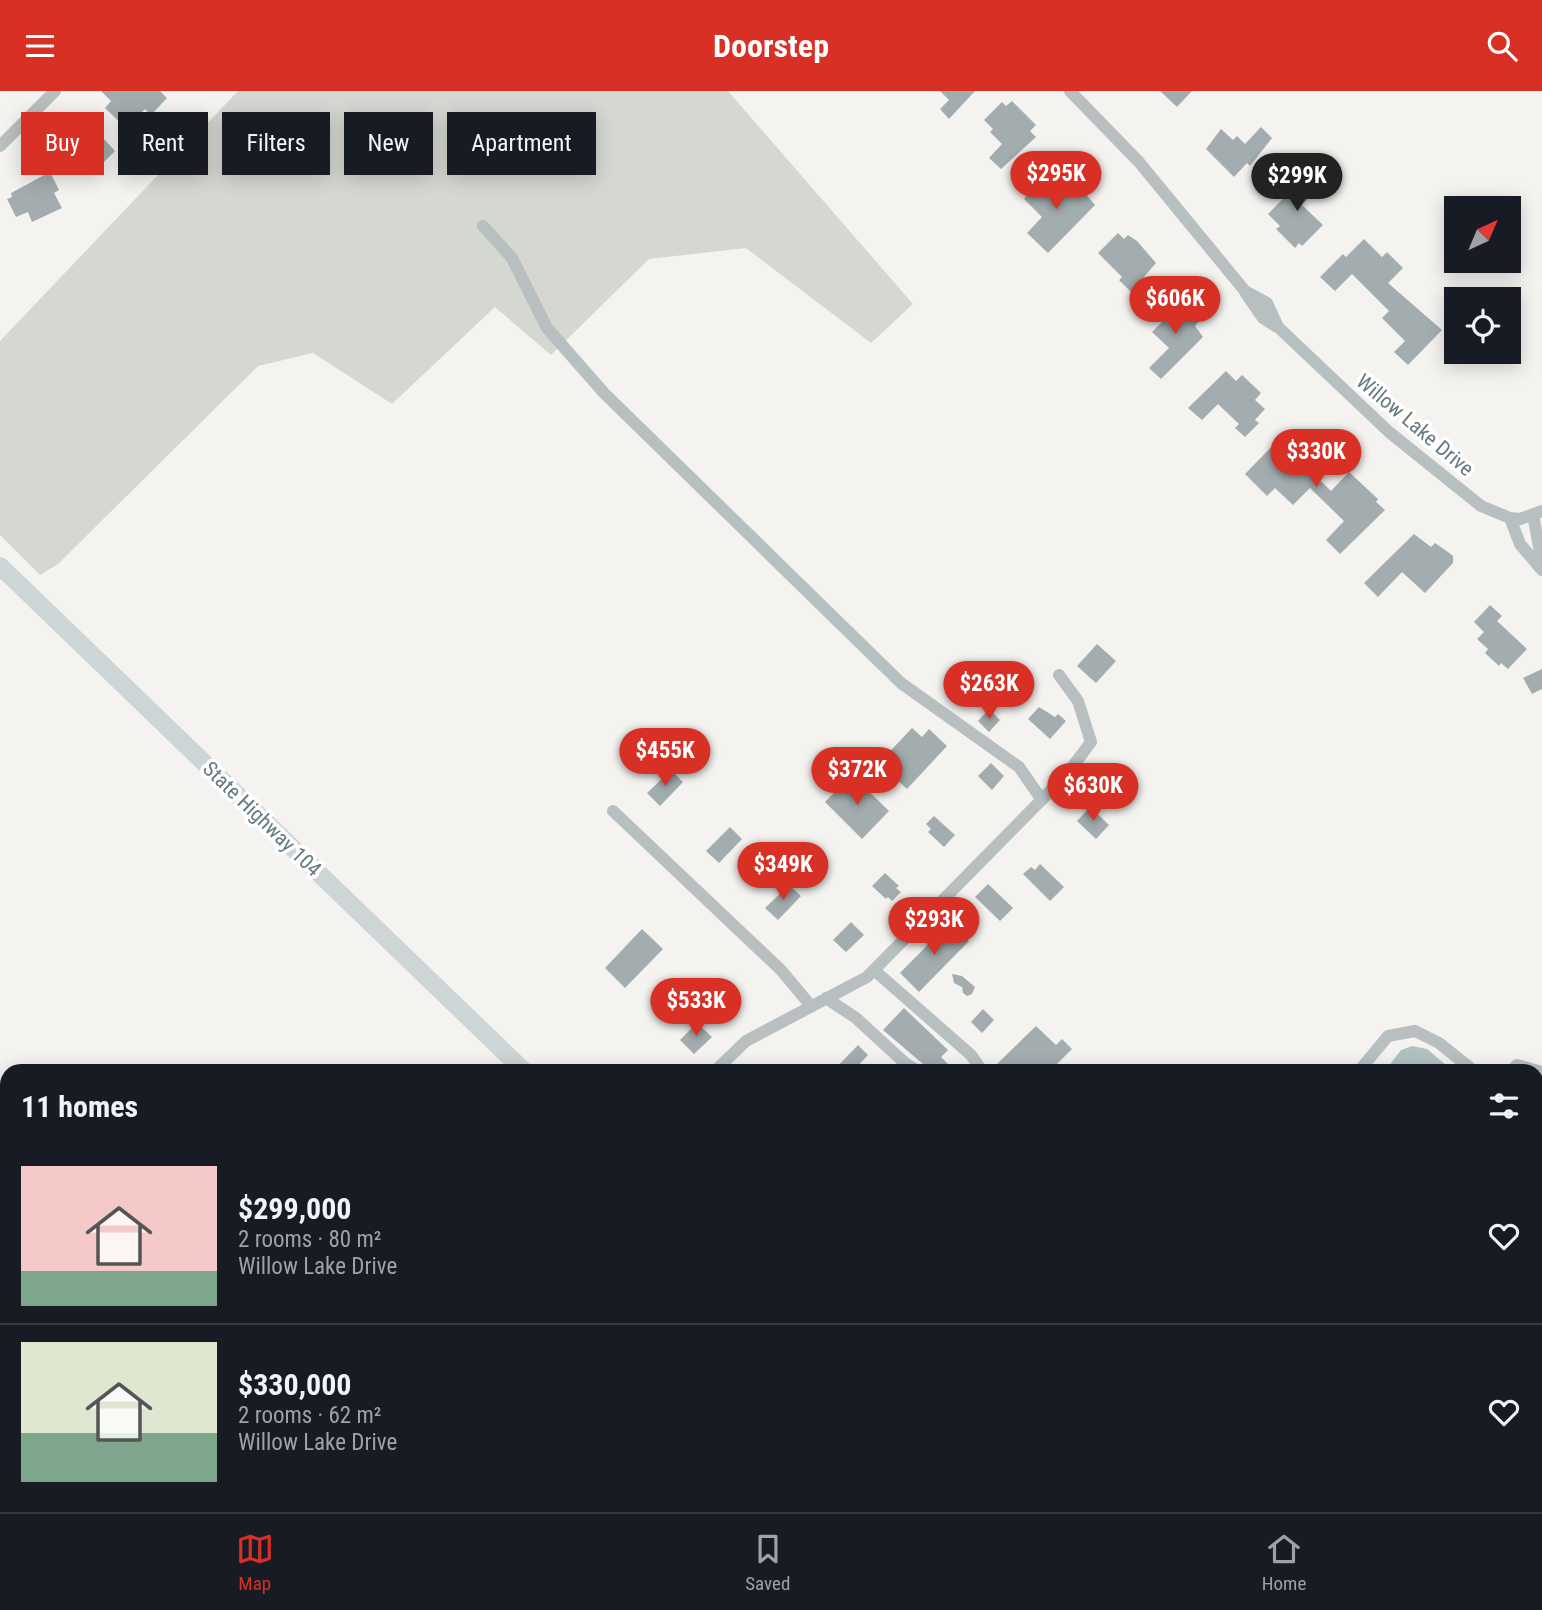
<!DOCTYPE html>
<meta charset="utf-8">
<style>
body{margin:0;font-family:"Roboto Condensed",sans-serif;background:#20242c;color:#f1f3f6;height:100vh;display:flex;flex-direction:column;font-size:26px;white-space:nowrap}
*{box-sizing:border-box;margin:0}
p{font-size:23px;color:#9ea1a6}
.icon{flex:none;width:38px;height:38px;fill:none;stroke:currentColor;stroke-width:2;stroke-linecap:round;stroke-linejoin:round}
.map{position:relative;flex:1;overflow:hidden}
.side{position:absolute;left:0px;top:973px;width:1544px;height:448px;display:flex;flex-direction:column;background:#171b24;border-radius:21px 21px 0 0;box-shadow:0 4px 18px #0003}
.side>*{flex:none}
.top-card{position:absolute;left:21px;top:21px;width:700px;height:63px;display:flex;gap:14px}
.needle{width:46px;rotate:44deg}
.controls{position:absolute;left:1444px;top:105px;display:grid;gap:14px}
.controls a{display:grid;place-items:center;width:77px;height:77px;border-radius:0px;background:#171b24;box-shadow:0 4px 18px #0003;font-size:35px}
.price{position:absolute;translate:-50% -60px;padding:0 16px;border-radius:24px;background:#d93025;color:#fff;font-size:23px;line-height:46px;filter:drop-shadow(0 2px 4px #0008)}
.price::after{content:'';position:absolute;left:50%;top:42px;width:21px;height:16px;margin-left:-10px;background:inherit;clip-path:polygon(0 0,100% 0,50% 100%)}
.price.selected{background:#222;color:#fff}
ul{padding:0;list-style:none}
li{display:flex;align-items:center;gap:21px;height:175px;padding:0 21px}
li+li{border-top:2px solid #363941}
li span{display:grid;place-items:center;flex:none;width:196px;height:140px;border-radius:0px;color:#555}
li>.icon{margin-inline-start:auto}
span .icon{width:84px;height:84px;fill:#fffc;stroke-width:1}
li b{font-size:30px}
h2{display:flex;justify-content:space-between;align-items:center;height:84px;padding:0 21px;font-size:30px}
.chip{padding:0 24px;border-radius:0px;background:#171b24;box-shadow:0 4px 18px #0003;font-size:24px;line-height:63px}
.chip.selected{background:#d93025;color:#fff}
header{display:flex;justify-content:space-between;align-items:center;height:91px;padding:0 21px;background:#d93025;color:#fff;font-size:32px;font-weight:700}
.dock{display:flex;justify-content:space-around;align-items:center;height:98px;border-top:2px solid #363941;background:#171b24;font-size:19px;color:#9ea1a6}
.dock a{display:grid;justify-items:center;gap:4px}
.dock .selected{color:#d93025}
.map>svg:first-child{display:block}
.green{fill:#d5d8d0}
.water{fill:#b1c1c2}
.building{fill:#a3adaf}
.lines{fill:none;stroke-linecap:round;stroke-linejoin:round}
.path{stroke:#b5b9ba;stroke-width:2.5;stroke-dasharray:3.5 3.5;stroke-linecap:butt}
.minor{stroke:#b8bfc0;stroke-width:12}
.major{stroke:#ced5d6;stroke-width:18}
.labels{text-anchor:middle;dominant-baseline:central;stroke-width:7;stroke-linejoin:round;paint-order:stroke}
.street-label{font-size:21px;fill:#657a7f;stroke:#fff}
</style>
<header><svg class="icon" aria-label="menu" viewBox="0 0 24 24"><path d="M4 6h16M4 12h16M4 18h16"/></svg>Doorstep<svg class="icon" aria-label="search" viewBox="0 0 24 24"><circle cx="10" cy="10" r="6"/><path d="M15 15l6 6"/></svg></header>
<div class="map">
<svg width="1542" height="1421" viewBox="0 0 1542 1421">
<rect width="100%" height="100%" fill="#f4f3f0"/>
<path class="green" d="M238,0h490l185,213 -42,39 -125,-95 -97,11 -98,96 -56,-48 -103,97 -79,-51 -55,13 -200,198 -18,11 -40,-40v-194z"/>
<path class="water" d="M1412,955l15,3 26,22h-68l16,-21z
M1537,993l5,5v104l-5,6z"/>
<path class="building" d="M101,0h59l7,7 -16,17 -6,-6 -19,19 -21,-20 6,-7z
M940,0h35l-26,28 -9,-10 9,-9z
M1160,0h32l-15,16z
M1012,10l24,24 -6,6 6,6 -35,32 -12,-11 13,-14 -12,-12 3,-3 -9,-9 18,-18 4,4z
M1261,36l11,11 -22,28 -3,-3 -13,14 -28,-28 15,-20 12,11 4,-4 8,8z
M72,38l7,6 5,-6 13,13 5,-5 13,14 -11,11 -7,-7 -18,19 -26,-26z
M1047,80l28,23 4,-5 5,3 11,13 -47,48 -21,-20 15,-16 -18,-18z
M1310,80l12,12 -20,22 21,20 -21,21 -3,-3 -4,5 -19,-19 4,-3 -12,-12z
M50,81l9,18 -5,3 8,15 -30,14 -4,-10 -12,5 -9,-18 5,-2 -1,-4z
M1118,142l6,6 4,-4 9,6 19,22 -25,29 -12,-12 3,-3 -24,-24z
M1364,148l18,18 5,-5 16,16 -15,15 54,47 -34,35 -14,-13 11,-11 -23,-23 7,-7 -37,-37 -17,17 -15,-14 23,-23 3,3z
M1169,208l8,8 3,-4 19,18 -4,5 8,11 -42,42 -12,-11 20,-20 -17,-16 10,-10 -9,-8z
M1226,280l10,10 6,-6 19,18 -6,7 10,9 -10,11 4,3 -14,14 -10,-9 4,-4 -21,-20 -16,16 -14,-12z
M1297,338l14,13 -15,15 35,34 18,-19 29,27 -2,3 9,8 -45,44 -14,-14 18,-19 -34,-33 -17,17 -18,-17 -8,8 -22,-22 32,-33 4,4z
M1414,443l17,13 4,-4 13,9 5,4v7l-28,30 -23,-21 -24,25 -14,-14z
M1490,514l12,11 -5,5 30,28 -19,20 -7,-6 -2,3 -14,-13 3,-4 -11,-10 7,-7 -10,-10z
M1097,553l19,17 -20,22 -19,-17z
M1542,578v20l-10,5 -9,-16z
M1039,616l16,10 3,-3 8,7 -16,18 -22,-20z
M989,618l11,11 -11,12 -11,-11z
M912,637l10,9 7,-8 18,17 -40,43 -28,-26z
M991,672l13,13 -12,14 -14,-14z
M671,679l12,12 -23,24 -13,-13z
M852,684l37,36 -27,28 -37,-37z
M1090,716l19,18 -13,14 -19,-18z
M934,725l21,19 -11,12 -16,-15 3,-3 -5,-5z
M730,736l12,12 -23,24 -13,-12z
M1040,773l24,23 -14,14 -27,-27 8,-7 4,3z
M885,782l14,13 -3,2 5,4 -9,9 -4,-4 -2,2 -14,-13z
M988,793l25,24 -13,13 -25,-24z
M789,794l12,11 -23,24 -13,-12z
M851,831l13,13 -18,17 -13,-12z
M950,831l19,19 -50,51 -19,-19z
M642,838l21,20 -38,39 -20,-20z
M952,883l10,2 13,11 -3,7 -5,2 -4,-3 -1,-6 -8,-4z
M904,917l44,42 -7,7 14,14h-28l-4,-7 -40,-34z
M983,918l11,11 -12,13 -11,-11z
M697,932l15,14 -18,17 -14,-14z
M1036,935l20,19 6,-6 10,10 -22,22h-46l-7,-7z
M858,954l10,10 -15,16h-20z"/>
<g class="lines">
<path class="path" d="M1536,1126l6,-7"/>
<path class="minor" d="M1070,0l69,71 106,129 22,12 11,24 111,105 92,74 29,12 10,1 22,-8
M0,55l55,-55
M483,135l29,32 35,70 57,65 297,290 118,84 23,33
M1245,201l18,26 14,9
M1533,423l9,50
M1510,427l10,26 22,26
M613,720l168,159 30,36
M874,879l97,85 11,16
M826,907l30,20 50,46 12,7
M715,980l31,-30 121,-64 200,-203 24,-32 -13,-41 -19,-26
M1359,980l29,-35 27,-5 24,12 35,28
M1511,980l6,-6 25,7
M0,1409l3,-4 4,4
M13,1414l7,7
M1390,1414l8,7
M309,1421l7,-7"/>
<path class="major" d="M0,475l524,505
M974,1414l8,7"/>
</g>
<g class="labels">
<g class="street-label">
<text transform="translate(1415 334) rotate(40)">Willow Lake Drive</text>
<text transform="translate(262 728) rotate(44)">State Highway 104</text>
</g>
</g>
</svg>
<div class="controls">
<a><svg class="needle" viewBox="-14 -14 28 28"><path d="M0-13l5 13h-10z" fill="#e53935"/><path d="M0 13l5-13h-10z" fill="#9ea1a6"/></svg></a>
<a><svg class="icon" aria-label="locate" viewBox="0 0 24 24"><circle cx="12" cy="12" r="6"/><path d="M12 2v4M12 18v4M2 12h4M18 12h4"/></svg></a>
</div>
<b class="price" style="left:1056px;top:120px">$295K</b>
<b class="price selected" style="left:1297px;top:122px">$299K</b>
<b class="price" style="left:1175px;top:245px">$606K</b>
<b class="price" style="left:1316px;top:398px">$330K</b>
<b class="price" style="left:989px;top:630px">$263K</b>
<b class="price" style="left:665px;top:697px">$455K</b>
<b class="price" style="left:857px;top:716px">$372K</b>
<b class="price" style="left:1093px;top:732px">$630K</b>
<b class="price" style="left:783px;top:811px">$349K</b>
<b class="price" style="left:934px;top:866px">$293K</b>
<b class="price" style="left:696px;top:947px">$533K</b>
<div class="top-card">
<a class="chip selected">Buy</a>
<a class="chip">Rent</a>
<a class="chip">Filters</a>
<a class="chip">New</a>
<a class="chip">Apartment</a>
</div>
<section class="side">
<h2>11 homes<svg class="icon" aria-label="filters" viewBox="0 0 24 24"><path d="M4 7h16M4 17h16"/><circle cx="9" cy="7" r="2"/><circle cx="15" cy="17" r="2"/></svg></h2>
<ul>
<li><span style="background:linear-gradient(#f6c9c9 75%,#7fa58c 0)"><svg class="icon" aria-label="home" viewBox="0 0 24 24"><path d="M3 11l9-7 9 7M6 9v11h12V9"/></svg></span><div><b>$299,000</b><p>2 rooms · 80 m²</p><p>Willow Lake Drive</p></div><svg class="icon" aria-label="heart" viewBox="0 0 24 24"><path d="M12 20l-8-8c-3-5 5-10 8-4 3-6 11-1 8 4z"/></svg></li>
<li><span style="background:linear-gradient(#dfe7d0 65%,#7fa58c 0)"><svg class="icon" aria-label="home" viewBox="0 0 24 24"><path d="M3 11l9-7 9 7M6 9v11h12V9"/></svg></span><div><b>$330,000</b><p>2 rooms · 62 m²</p><p>Willow Lake Drive</p></div><svg class="icon" aria-label="heart" viewBox="0 0 24 24"><path d="M12 20l-8-8c-3-5 5-10 8-4 3-6 11-1 8 4z"/></svg></li>
</ul>
</section>
</div>
<nav class="dock">
<a class="selected"><svg class="icon" aria-label="map" viewBox="0 0 24 24"><path d="M3 6l6-2 6 2 6-2v14l-6 2-6-2-6 2zM9 4v14M15 6v14"/></svg>Map</a>
<a><svg class="icon" aria-label="saved" viewBox="0 0 24 24"><path d="M7 4h10v16l-5-4-5 4z"/></svg>Saved</a>
<a><svg class="icon" aria-label="home" viewBox="0 0 24 24"><path d="M3 11l9-7 9 7M6 9v11h12V9"/></svg>Home</a>
</nav>
